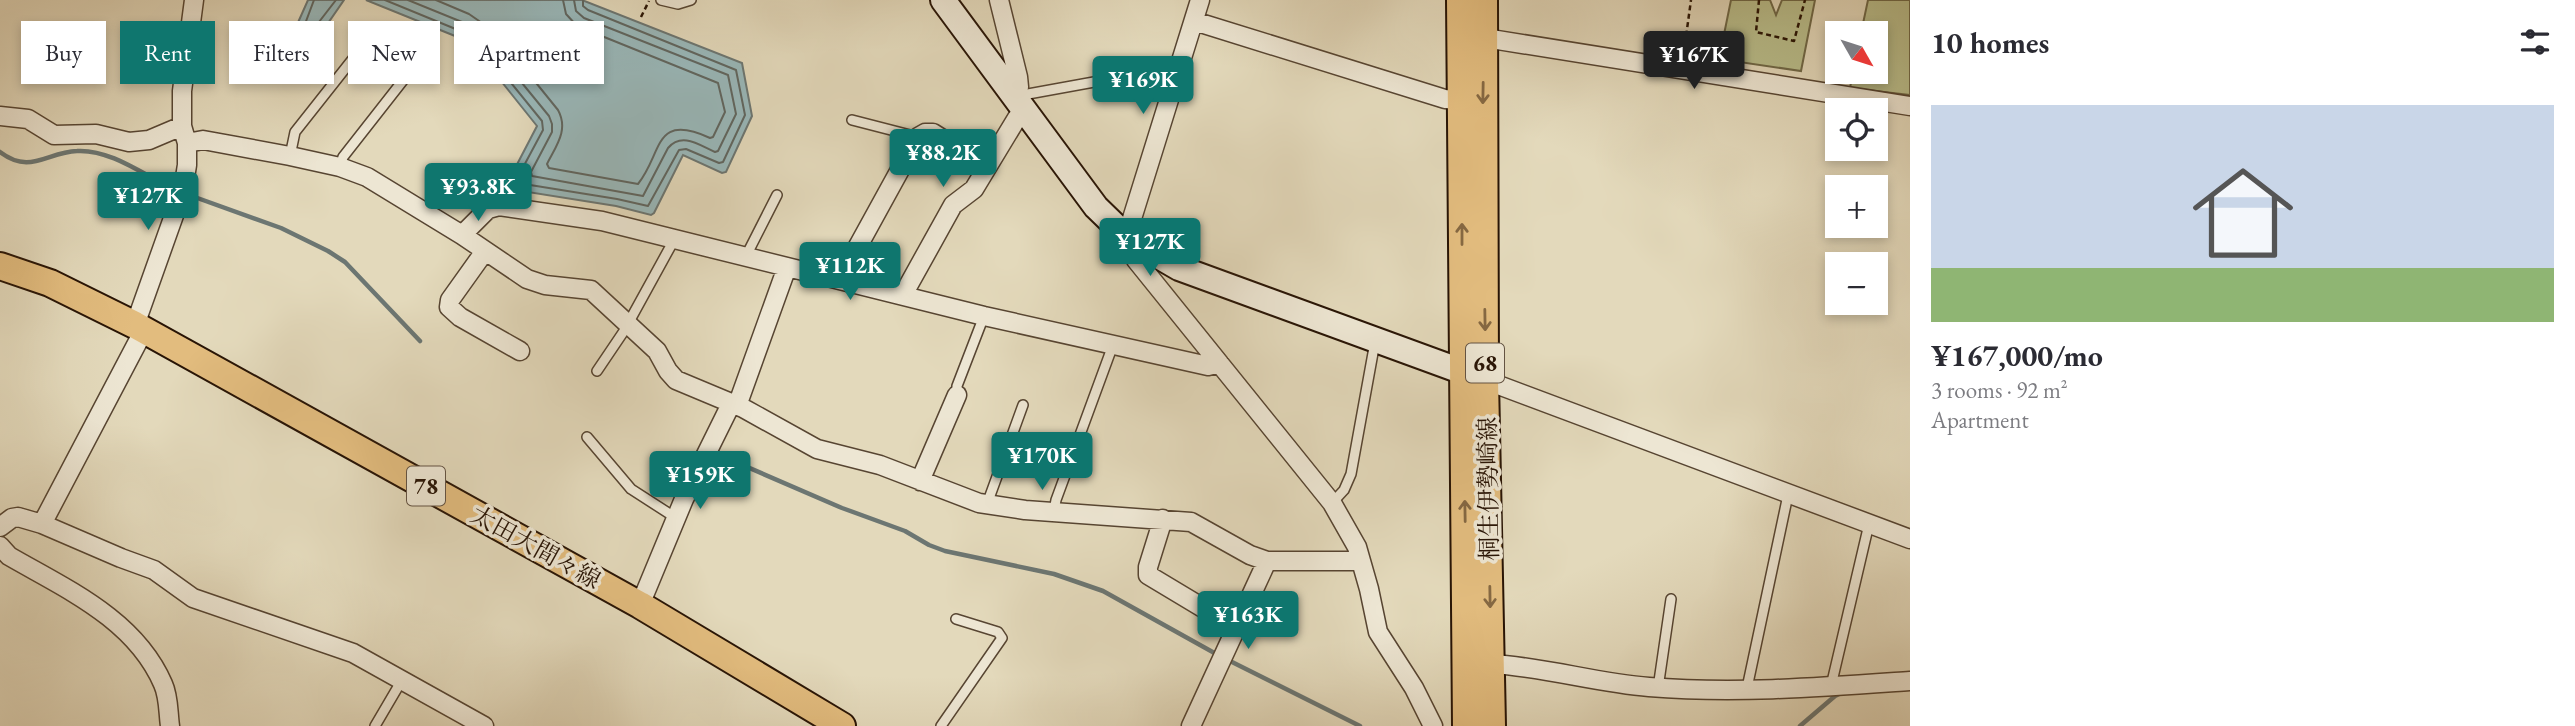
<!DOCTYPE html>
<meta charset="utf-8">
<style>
body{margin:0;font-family:"EB Garamond","Noto Serif JP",serif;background:#f2f2f3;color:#2b2b33;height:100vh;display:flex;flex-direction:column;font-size:26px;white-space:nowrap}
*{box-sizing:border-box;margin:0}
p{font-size:23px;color:#7c7c81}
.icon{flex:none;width:38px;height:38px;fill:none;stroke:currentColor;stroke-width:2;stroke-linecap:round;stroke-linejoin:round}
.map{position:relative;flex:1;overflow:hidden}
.panel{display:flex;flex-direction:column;background:#fff;width:665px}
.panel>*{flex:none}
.banner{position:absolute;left:21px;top:21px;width:665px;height:63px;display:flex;gap:14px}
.needle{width:46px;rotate:129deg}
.buttons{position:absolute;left:1825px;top:21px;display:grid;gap:14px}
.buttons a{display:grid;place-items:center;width:63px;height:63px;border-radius:0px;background:#fff;box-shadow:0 4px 10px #0003;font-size:35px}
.price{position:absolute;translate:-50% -60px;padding:0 16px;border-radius:7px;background:#0f766e;color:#fff;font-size:23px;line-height:46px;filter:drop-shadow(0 2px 4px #0008)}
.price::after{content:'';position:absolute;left:50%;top:42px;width:21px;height:16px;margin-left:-10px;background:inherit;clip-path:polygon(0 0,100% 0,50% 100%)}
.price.active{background:#222;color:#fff}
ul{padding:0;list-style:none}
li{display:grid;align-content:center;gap:14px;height:371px;padding:0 21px}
li span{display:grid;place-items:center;height:217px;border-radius:0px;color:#555}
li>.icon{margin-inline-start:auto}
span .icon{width:126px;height:126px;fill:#fffc;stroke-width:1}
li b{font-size:30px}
h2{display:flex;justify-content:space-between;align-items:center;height:84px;padding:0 21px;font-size:30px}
.tag{padding:0 24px;border-radius:0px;background:#fff;box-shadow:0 4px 10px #0003;font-size:24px;line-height:63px}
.tag.active{background:#0f766e;color:#fff}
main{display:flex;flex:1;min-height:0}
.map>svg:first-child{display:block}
.green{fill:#b9be8c;stroke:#706948;stroke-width:2}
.water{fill:#99b8ba;stroke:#6c7672;stroke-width:2}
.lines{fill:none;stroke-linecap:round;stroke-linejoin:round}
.shore{stroke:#606660;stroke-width:2}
.stream{stroke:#6c7672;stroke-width:4.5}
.lane-casing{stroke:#574532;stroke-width:12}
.street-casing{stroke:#574532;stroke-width:21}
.secondary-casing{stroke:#281405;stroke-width:28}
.primary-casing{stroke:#281405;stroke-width:30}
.path{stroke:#281405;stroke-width:2.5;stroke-dasharray:5 3.5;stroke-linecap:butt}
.lane{stroke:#ede6d3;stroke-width:9}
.street{stroke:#ede6d3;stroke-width:18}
.secondary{stroke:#ede6d3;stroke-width:24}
.primary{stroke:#e2bc7e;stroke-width:26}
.oneway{stroke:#856842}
.labels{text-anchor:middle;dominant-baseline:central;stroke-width:7;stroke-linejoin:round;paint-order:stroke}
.shield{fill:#ede6d3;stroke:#635343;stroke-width:2}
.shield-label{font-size:23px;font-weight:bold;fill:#281405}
.street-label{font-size:24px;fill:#281405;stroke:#ede6d3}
</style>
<main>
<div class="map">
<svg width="1910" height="726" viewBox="0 0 1910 726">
<rect width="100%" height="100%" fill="#e3d9bb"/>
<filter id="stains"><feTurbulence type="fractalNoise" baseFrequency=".00286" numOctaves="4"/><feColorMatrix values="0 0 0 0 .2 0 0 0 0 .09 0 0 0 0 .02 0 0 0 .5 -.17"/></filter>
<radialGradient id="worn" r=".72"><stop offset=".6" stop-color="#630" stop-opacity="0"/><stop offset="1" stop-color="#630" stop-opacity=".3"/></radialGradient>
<path class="green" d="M1731,0h39l6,15 6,-15h33l-14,71 -82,-12z
M1868,0h42v95l-60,-7 3,-16h23v-39h-15z"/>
<path class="water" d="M308,0h36l-29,42 -19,-15z
M366,0h216l160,63 10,53 -26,56 -4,1 -39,-18 -29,58 -3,2 -35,-9 -101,-16v-8l-4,-6 26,-50 -60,-75 -22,-15z"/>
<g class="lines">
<path class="shore" d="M314,0l-9,24 7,7 24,-31
M385,0l73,30 23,16 61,75 1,9 -23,43 4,11 93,15 31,7 31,-56 7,-1 33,14 4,-1 22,-47 -9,-45 -148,-60 -5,-4v-6
M408,0l54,22 24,17 63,77 3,8v8l-21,40 1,4 111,20 25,-48c14,-16 31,-3 47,4l3,-1 18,-37 -8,-39 -144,-57 -8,-7 -2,-11
M436,0l33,14 26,18 63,78c11,20 -2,36 -11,54l2,4 89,16c25,-31 15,-72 72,-46l3,-1 12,-25 -7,-29 -141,-57 -11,-12 -3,-14"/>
<path class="stream" d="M0,152c30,23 47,0 77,-1 33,-2 67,24 96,38
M189,195l92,33 47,23 17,11 75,79
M717,454l125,54 63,23 24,14 16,6 109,23 49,17 115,64
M1226,659l134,67
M1800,726l35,-30 8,-4"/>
<g class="lane-casing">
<path id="lane" d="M661,0l17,4 13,-4
M1017,96l88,-16
M852,120l66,17
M290,156l5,-24 68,-86 4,-1 40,18 5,6 -69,88 -3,10
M745,258l32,-63
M597,371l27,-40 50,-91
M957,395v-9l27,-70
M587,437l44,52 45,29
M1332,503l12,-13 7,-16 24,-132
M987,504l36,-99
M1054,511l2,-11 57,-155
M1831,686l38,-162
M1658,688l13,-89
M1747,688l41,-193
M375,726l27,-46
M941,726l61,-88 -4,-6 -42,-13"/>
</g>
<g class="street-casing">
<path id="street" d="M999,0l19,77 1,10 -4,10
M1200,0l-70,225 -1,14 7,21 196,243 25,44 12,42 9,43 36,56 19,38
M1194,21l251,78 16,1
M1485,38l425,68
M0,116l28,3 26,16 42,-1 33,8 20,-2 33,-14
M187,143l16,-3 87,16 50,11 27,10 95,58 65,44 18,6 46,5 66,61 11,20 8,9 67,28 74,41 63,16 99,38 46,7 166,12 59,33 17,6h94
M462,235l26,-26 11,-3 103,15 382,95 224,50 11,-3
M485,251l-35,49 -1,7 11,10 60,34
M840,279l78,-142 7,-4h8l54,34
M903,295l50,-90 21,-16 43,-71 8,-7
M135,325l48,-135 4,-25v-22l-5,-17v-35l12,-91
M1485,380l425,159
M737,406l50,-139
M920,481l37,-86
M1163,519l-15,48v8l90,54
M42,524l102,-194
M0,527l12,-9 6,-1 24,7 79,34 33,12 39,28 160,55 131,73
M0,546l9,10c57,33 126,63 154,128 6,13 5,28 7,42
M640,605l44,-106 47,-95
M1492,664c52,3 105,19 157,23 87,7 175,0 261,-6
M1191,726l76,-165"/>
</g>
<g class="secondary-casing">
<path id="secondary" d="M943,0l153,207 33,32 50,29 301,110"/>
</g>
<g class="primary-casing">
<path id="primary" d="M1460,0l6,726
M1484,0l1,380 7,346
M0,266l50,17 85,42 505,280 202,121"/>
</g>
<path class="path" d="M1759,0l-3,32 38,9 11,-41
M641,17l8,-16
M1685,44l6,-44"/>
<use href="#lane" class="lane"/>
<use href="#street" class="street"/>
<use href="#secondary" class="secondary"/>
<use href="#primary" class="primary"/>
</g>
<defs><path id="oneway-shaft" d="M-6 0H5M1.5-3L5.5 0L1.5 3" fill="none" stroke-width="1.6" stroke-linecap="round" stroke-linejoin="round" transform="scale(1.75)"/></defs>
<g class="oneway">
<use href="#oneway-shaft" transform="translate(1483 93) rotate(91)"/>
<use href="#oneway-shaft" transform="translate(1462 234) rotate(-90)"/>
<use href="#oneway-shaft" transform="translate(1485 320) rotate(89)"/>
<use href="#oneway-shaft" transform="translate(1465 511) rotate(-91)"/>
<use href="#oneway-shaft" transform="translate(1490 597) rotate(89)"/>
</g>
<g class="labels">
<g class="shield">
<rect x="1466" y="343.5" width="38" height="39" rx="5"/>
<rect x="407" y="466.5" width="38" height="39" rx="5"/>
</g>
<g class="shield-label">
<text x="1485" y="363">68</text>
<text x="426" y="486">78</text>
</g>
<g class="street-label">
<text transform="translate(1488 489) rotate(-91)">桐生伊勢崎線</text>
<text transform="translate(536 547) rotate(29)">太田大間々線</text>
</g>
</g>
<rect width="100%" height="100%" filter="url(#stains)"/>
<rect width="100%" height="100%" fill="url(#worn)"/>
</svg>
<div class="buttons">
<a><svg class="needle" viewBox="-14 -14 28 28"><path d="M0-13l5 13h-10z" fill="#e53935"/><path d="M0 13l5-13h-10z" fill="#7c7c81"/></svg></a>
<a><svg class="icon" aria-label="locate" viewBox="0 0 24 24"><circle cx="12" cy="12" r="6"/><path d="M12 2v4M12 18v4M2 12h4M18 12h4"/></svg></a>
<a>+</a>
<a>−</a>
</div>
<b class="price active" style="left:1694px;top:91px">¥167K</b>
<b class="price" style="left:1143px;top:116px">¥169K</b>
<b class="price" style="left:943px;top:189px">¥88.2K</b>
<b class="price" style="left:478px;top:223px">¥93.8K</b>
<b class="price" style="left:148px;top:232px">¥127K</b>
<b class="price" style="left:1150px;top:278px">¥127K</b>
<b class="price" style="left:850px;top:302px">¥112K</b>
<b class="price" style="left:1042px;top:492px">¥170K</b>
<b class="price" style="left:700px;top:511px">¥159K</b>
<b class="price" style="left:1248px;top:651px">¥163K</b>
<div class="banner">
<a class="tag">Buy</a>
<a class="tag active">Rent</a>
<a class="tag">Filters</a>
<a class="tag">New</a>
<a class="tag">Apartment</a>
</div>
</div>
<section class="panel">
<h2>10 homes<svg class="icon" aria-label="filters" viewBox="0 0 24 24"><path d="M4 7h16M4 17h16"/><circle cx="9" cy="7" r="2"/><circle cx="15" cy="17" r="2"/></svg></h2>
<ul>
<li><span style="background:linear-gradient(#c9d6e8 75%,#8fb573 0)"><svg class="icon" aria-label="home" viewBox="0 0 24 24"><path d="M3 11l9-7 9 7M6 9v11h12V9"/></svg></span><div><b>¥167,000/mo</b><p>3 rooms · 92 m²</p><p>Apartment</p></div></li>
</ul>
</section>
</main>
